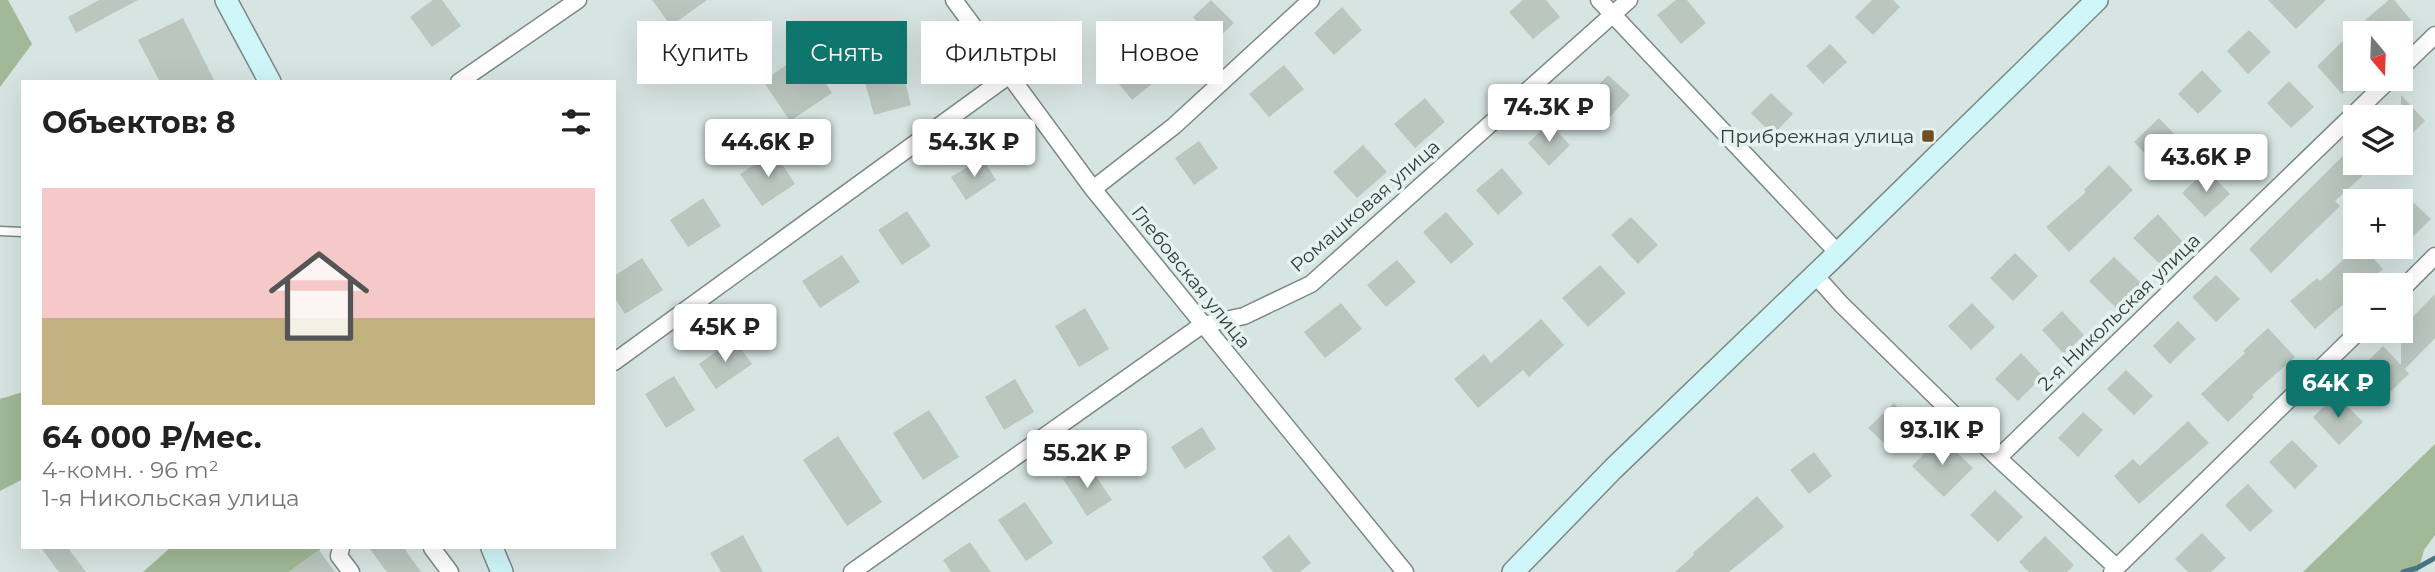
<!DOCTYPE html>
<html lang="ru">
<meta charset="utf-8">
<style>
body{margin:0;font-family:Montserrat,sans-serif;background:#f6f6f6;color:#222;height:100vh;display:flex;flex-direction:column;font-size:26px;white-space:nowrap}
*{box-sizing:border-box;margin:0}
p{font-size:23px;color:#767676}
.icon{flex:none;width:38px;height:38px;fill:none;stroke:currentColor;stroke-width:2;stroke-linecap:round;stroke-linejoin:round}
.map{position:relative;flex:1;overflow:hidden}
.details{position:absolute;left:21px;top:80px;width:595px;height:469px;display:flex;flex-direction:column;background:#fff;border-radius:0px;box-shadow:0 7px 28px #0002}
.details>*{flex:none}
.top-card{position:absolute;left:637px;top:21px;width:665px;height:63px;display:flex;gap:14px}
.needle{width:46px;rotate:161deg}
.controls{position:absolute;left:2343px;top:21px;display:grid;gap:14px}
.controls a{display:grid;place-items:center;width:70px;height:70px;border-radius:0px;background:#fff;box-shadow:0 7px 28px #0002;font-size:35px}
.price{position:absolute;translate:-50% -60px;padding:0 16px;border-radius:7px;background:#fff;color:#222;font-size:23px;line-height:46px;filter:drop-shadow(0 2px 4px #0008)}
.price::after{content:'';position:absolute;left:50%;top:42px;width:21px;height:16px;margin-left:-10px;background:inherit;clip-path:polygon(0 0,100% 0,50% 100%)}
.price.selected{background:#0f766e;color:#fff}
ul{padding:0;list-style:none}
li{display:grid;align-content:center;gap:14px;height:371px;padding:0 21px}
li+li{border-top:2px solid #e0e0e0}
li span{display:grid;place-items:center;height:217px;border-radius:0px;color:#555}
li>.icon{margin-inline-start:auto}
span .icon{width:126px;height:126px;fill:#fffc;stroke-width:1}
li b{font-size:30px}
h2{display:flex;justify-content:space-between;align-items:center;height:84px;padding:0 21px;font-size:30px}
.chip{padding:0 24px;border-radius:0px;background:#fff;box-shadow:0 7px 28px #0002;font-size:24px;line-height:63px}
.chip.selected{background:#0f766e;color:#fff}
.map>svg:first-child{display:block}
.green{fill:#a1b996}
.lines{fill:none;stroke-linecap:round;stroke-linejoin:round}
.stream{stroke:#497484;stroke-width:5}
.building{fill:#bbc6bf}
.lane-casing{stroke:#7c8986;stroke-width:11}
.street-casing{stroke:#7c8986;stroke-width:19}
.secondary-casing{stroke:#7c8986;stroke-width:24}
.lane{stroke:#fff;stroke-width:8}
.street{stroke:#fff;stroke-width:16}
.secondary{stroke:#cff6f9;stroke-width:21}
.poi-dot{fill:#6f4e25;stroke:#e4f3ef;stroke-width:2.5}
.labels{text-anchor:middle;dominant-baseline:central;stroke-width:7;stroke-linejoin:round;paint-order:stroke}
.poi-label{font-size:19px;fill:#353b3a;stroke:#e4f3ef;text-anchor:end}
.street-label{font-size:19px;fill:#353b3a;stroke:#e4f3ef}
</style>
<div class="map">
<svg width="2435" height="572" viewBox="0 0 2435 572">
<rect width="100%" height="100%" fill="#d7e5e2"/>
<path class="green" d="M0,0h8l24,44 -32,43z
M23,392v87l-23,12v-92z
M2435,444v91l-11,15 -6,22h-115z
M170,548h152l-33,24h-146z"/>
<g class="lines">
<path class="stream" d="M2403,572l14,-4 18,-10"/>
</g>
<path class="building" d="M99,0h39l-62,33 -8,-16z
M433,0h9l19,26 -29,21 -22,-30z
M652,0h55l-36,26z
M1211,0l23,23 -19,18 -22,-24z
M1523,0h23l14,17 -27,22 -24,-27z
M1676,0h11l19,23 -25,21 -24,-29z
M1872,0h21l7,7 -27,28 -18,-18z
M2268,0h58l-30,29z
M2389,0h5l17,20 -16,13h-18l-12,-13z
M1342,7l20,23 -28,25 -20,-22z
M183,18l32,64h-55l-22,-42z
M2249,30l22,22 -23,22 -21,-23z
M2343,41l13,13v27l-14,13 -25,-28z
M1830,44l17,18 -24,22 -17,-18z
M806,52l26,41 -42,28 -27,-40z
M1140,57l18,22 -26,21 -18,-22z
M1284,65l20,24 -35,28 -20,-23z
M2202,70l20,21 -24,23 -20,-20z
M903,73l8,32 -37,10 -9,-33z
M1608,75l22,20 -21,23 -21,-21z
M2289,81l25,26 -23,21 -24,-25z
M1771,93l22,21 -20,21 -22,-22z
M2401,95l24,26 -24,23v-27h-12l12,-11z
M1425,98l20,24 -30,26 -21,-24z
M2159,118l20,21 -25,24 -20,-21z
M1549,123l21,22 -21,21 -21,-23z
M1199,141l19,27 -24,17 -19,-27z
M2356,143v20h20l-41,38 5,5 -69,67 -22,-24z
M1363,145l24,27 -30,26 -24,-26z
M774,152l21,32 -33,22 -22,-32z
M982,158l14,22 -30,20 -15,-23z
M2109,165l24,25 -64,62 -23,-25 40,-35 -2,-2z
M1502,168l21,25 -25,22 -22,-25z
M2207,170l23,24 -25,23 -23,-24z
M703,198l18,28 -33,21 -18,-27z
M2412,201l19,18 -30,29v-36z
M907,211l24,35 -29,19 -24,-35z
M1446,212l28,32 -23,20 -28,-32z
M2158,214l25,28 -23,22 -27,-26z
M1631,217l27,28 -20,19 -27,-29z
M2357,247h6l20,22 -18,16h-9v8l-41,36 -25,-28 27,-23 3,3z
M2015,253l23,23 -25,25 -23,-23z
M842,255l18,27 -40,26 -18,-27z
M2114,257l28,27 -25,25 -28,-28z
M642,258l21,32 -38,24 -11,-17v-21z
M1397,260l19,22 -30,25 -19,-22z
M1600,265l26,28 -38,34 -26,-29z
M2216,275l24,24 -24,23 -24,-25z
M2435,294v44l-30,31 4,5 -25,24 -26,-27 25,-25 18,19v-36z
M1341,303l21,26 -37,29 -21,-26z
M1972,303l23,24 -24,23 -23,-24z
M1085,308l24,41 -30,18 -24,-41z
M2062,311l22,24 -20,19 -22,-24z
M1541,319l23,26 -35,32 -6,-7 -45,38 -24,-29 30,-25 7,9z
M2178,321l18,18 -26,25 -17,-18z
M2268,328l27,29 -43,38 2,2 -26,25 -27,-28 44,-41 -2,-2z
M734,339l18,25 -36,25 -17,-25z
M2021,353l22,23 -25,25 -23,-22z
M2126,370l27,26 -19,19 -27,-26z
M674,376l21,34 -29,18 -21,-34z
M1015,379l19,33 -30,18 -19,-33z
M2336,395l27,27 -24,23 -26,-28z
M1894,403l19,20 -25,24 -20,-19z
M929,410l30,47 -36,23 -30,-47z
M2083,412l20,18 -25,27 -20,-19z
M2188,421l21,22 -70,61 -25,-28 19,-17 7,7z
M1202,427l14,22 -31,20 -14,-22z
M838,436l44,66 -35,24 -44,-66z
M1941,437l32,31 -29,29 -32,-31z
M2292,440l26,26 -23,23 -26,-27z
M1814,452l18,24 -23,18 -19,-24z
M1087,463l25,37 -25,16 -24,-37z
M2248,484l25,27 -23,21 -25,-27z
M1995,490l28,27 -25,25 -28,-27z
M1757,496l27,31 -55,45h-54l19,-17 -1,-2z
M1025,502l28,41 -27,18 -28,-41z
M2202,533l24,25 -15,14h-23l-13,-13z
M743,535l20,37h-42l-11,-19z
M1289,535l22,28 -11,9h-27l-11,-15z
M2045,536l29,29 -7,7h-38l-10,-10z
M970,542l21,30h-40l-8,-12z
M41,548h27l18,24h-27z
M369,548h35l17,24h-34z
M319,550l16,22h-46z"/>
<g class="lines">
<g class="lane-casing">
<path id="lane" d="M0,231l23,1"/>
</g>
<g class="street-casing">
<path id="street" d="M954,0l139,189 312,383
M1599,0l239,253
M2401,68l34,-33
M459,82l119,-82
M1093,189l81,-63 137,-126
M1815,275l26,29 157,154 118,109
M2401,290l34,-34
M614,362l394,-286
M1998,458l392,-379
M341,548l-2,8 12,16
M432,548l18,24
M852,572l350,-247 42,-9 67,-32 318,-284
M2112,572l247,-241"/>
</g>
<g class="secondary-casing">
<path id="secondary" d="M226,0l44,82
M492,548l10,24
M1513,572l100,-103 225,-216 259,-253"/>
</g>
<use href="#lane" class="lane"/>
<use href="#street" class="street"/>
<use href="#secondary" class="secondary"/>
</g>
<rect class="poi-dot" x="1921" y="129" width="14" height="14" rx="3.5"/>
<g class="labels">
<g class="poi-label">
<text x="1914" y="136">Прибрежная улица</text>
</g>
<g class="street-label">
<text transform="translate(1365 206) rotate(-41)">Ромашковая улица</text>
<text transform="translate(1191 277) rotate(51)">Глебовская улица</text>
<text transform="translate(2119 312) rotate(-44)">2-я Никольская улица</text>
</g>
</g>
</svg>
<div class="controls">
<a><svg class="needle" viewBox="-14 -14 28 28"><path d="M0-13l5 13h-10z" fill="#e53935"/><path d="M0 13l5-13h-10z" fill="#767676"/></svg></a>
<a><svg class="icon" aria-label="layers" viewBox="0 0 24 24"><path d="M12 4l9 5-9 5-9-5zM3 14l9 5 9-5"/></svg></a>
<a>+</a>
<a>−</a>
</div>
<b class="price" style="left:1549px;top:144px">74.3K ₽</b>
<b class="price" style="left:768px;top:179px">44.6K ₽</b>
<b class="price" style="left:974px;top:179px">54.3K ₽</b>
<b class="price" style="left:2206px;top:194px">43.6K ₽</b>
<b class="price" style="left:725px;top:364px">45K ₽</b>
<b class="price selected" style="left:2338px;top:420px">64K ₽</b>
<b class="price" style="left:1942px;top:467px">93.1K ₽</b>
<b class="price" style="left:1087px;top:490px">55.2K ₽</b>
<div class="top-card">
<a class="chip">Купить</a>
<a class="chip selected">Снять</a>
<a class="chip">Фильтры</a>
<a class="chip">Новое</a>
</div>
<section class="details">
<h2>Объектов: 8<svg class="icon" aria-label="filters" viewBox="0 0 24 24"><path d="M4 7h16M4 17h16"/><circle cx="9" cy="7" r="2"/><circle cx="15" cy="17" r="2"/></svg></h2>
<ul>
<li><span style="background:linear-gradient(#f6c9c9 60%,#c2b280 0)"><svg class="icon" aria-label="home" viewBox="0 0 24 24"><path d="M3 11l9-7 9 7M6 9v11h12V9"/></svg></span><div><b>64 000 ₽/мес.</b><p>4-комн. · 96 m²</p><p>1-я Никольская улица</p></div></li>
</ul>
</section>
</div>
